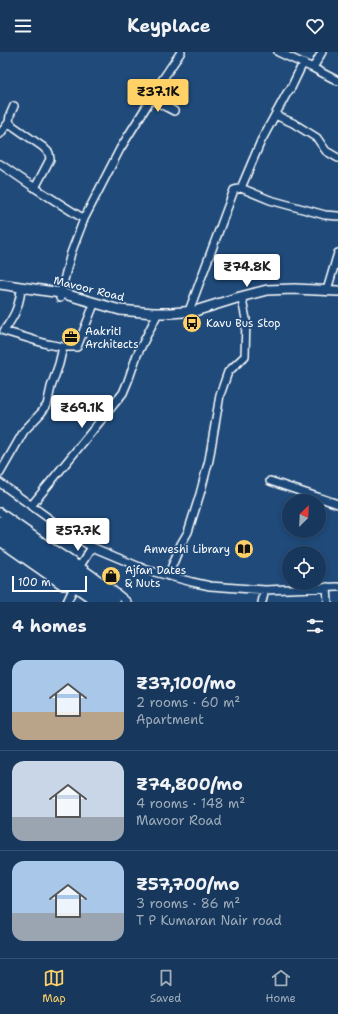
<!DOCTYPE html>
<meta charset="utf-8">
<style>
body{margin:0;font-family:"Shantell Sans",sans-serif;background:#203f62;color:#f1f3f6;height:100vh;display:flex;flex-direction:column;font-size:15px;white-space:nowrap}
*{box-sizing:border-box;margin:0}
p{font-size:13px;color:#9eacbb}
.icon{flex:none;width:22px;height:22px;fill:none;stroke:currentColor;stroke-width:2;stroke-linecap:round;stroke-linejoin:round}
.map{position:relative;height:550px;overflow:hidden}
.panel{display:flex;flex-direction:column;background:#17385c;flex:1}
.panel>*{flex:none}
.needle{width:26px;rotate:24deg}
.tools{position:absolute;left:282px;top:442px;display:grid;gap:8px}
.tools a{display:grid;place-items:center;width:44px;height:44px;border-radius:50%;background:#17385c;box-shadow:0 2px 6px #0003,0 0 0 1px #365272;font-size:20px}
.scale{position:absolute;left:12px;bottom:10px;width:75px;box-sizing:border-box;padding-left:4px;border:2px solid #fff;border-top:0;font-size:11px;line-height:14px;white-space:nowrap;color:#fff;-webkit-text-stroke:3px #1f4a7a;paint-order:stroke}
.price{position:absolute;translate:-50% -34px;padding:0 9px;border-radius:4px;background:#fff;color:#222;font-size:13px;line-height:26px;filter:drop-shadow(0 1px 2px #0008)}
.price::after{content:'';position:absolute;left:50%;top:24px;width:12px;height:9px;margin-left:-6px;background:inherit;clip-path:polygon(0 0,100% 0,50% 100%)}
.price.on{background:#ffd166;color:#111}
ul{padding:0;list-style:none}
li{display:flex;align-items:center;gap:12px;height:100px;padding:0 12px}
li+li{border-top:1px solid #365272}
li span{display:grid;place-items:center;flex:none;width:112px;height:80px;border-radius:12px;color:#555}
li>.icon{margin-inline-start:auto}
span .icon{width:48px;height:48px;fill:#fffc;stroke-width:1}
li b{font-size:17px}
h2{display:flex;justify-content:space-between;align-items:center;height:48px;padding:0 12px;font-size:17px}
header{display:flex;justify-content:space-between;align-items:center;height:52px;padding:0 12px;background:#17385c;font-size:18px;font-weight:700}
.dock{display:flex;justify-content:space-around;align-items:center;height:56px;border-top:1px solid #365272;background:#17385c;font-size:11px;color:#9eacbb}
.dock a{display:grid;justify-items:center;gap:2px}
.dock .on{color:#ffd166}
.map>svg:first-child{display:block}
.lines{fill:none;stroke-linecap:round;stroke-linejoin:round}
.minor-casing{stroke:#fff;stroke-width:10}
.major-casing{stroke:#fff;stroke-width:12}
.highway-casing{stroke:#fff;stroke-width:14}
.minor{stroke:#1f4a7a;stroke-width:7}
.major{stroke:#1f4a7a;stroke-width:9}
.highway{stroke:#1f4a7a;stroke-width:11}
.labels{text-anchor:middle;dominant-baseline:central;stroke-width:3.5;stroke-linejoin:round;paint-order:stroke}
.street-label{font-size:11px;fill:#fff;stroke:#1f4a7a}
.poi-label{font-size:11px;fill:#fff;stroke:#1f4a7a;text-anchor:start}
</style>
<header><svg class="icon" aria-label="menu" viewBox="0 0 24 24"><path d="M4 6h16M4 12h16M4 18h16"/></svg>Keyplace<svg class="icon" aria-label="heart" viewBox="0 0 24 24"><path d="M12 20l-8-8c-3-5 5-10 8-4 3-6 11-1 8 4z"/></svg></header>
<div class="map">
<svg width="338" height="550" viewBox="0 0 338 550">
<rect width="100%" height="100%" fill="#1f4a7a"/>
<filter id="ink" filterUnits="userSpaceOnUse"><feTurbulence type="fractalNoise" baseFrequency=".025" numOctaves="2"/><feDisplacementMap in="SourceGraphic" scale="8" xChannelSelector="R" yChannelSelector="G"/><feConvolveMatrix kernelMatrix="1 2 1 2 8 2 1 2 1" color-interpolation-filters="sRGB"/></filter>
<g filter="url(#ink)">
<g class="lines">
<g class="minor-casing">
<path id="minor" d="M278,0l35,16 25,13
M313,16l9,-16
M151,47l23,12
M14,54l-4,9 -1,7 4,4 30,21 6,6 1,6 -15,29 49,31 -13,34 -7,27 -4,18
M275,63l18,8 24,15 9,13 12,7
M0,82l9,-12
M0,112l35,24
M241,136l29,12 55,15 13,1
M84,167l36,-70 31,-50 1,-4 29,-43
M327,238l11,-37
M21,239c-3,19 -7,25 -17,40l43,13 16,3
M189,259l45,-121 7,-2 20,-47 26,-48 4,-5 12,-25
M0,421l24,-42 17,-18 6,-8 4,-18 8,-23 4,-17h14l16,-40
M270,429l68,23
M0,431l69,50 23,14 55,23 45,12 18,4 55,4 73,-3
M31,454l92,-113 5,-12 9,-26 19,-38v-4
M0,460l50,35 2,5
M0,490l63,44 12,-1 -8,17
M50,495c27,17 53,34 77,55
M80,514l12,-19
M168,524l13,-32 7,-12 12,-38 9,-34 11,-65 8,-23 17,-16 1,-37 -4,-19
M327,535l1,15
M262,550l3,-12"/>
</g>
<g class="major-casing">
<path id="major" d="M0,232l61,9 59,17 33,3h18l24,-2 45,-14 27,-7 27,-1 44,2"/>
</g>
<g class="highway-casing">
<path id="highway" d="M0,470l91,62 23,18
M0,481l99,69"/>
</g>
<use href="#minor" class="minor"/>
<use href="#major" class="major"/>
<use href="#highway" class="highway"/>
</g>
</g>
<defs>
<g id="bus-disc" transform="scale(1)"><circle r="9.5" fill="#ffd166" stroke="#1f4a7a"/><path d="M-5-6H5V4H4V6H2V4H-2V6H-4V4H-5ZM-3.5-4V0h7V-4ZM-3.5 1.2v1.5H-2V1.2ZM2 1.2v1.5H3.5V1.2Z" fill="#111"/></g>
<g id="office-disc" transform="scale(1)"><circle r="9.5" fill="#ffd166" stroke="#1f4a7a"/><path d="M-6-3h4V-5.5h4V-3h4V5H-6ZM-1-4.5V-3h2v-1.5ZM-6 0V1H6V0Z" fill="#111"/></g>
<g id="library-disc" transform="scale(1)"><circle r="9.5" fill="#ffd166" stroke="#1f4a7a"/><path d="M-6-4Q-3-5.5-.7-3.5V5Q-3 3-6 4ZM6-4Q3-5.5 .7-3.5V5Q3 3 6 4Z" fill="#111"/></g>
<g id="shop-disc" transform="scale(1)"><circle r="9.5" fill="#ffd166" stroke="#1f4a7a"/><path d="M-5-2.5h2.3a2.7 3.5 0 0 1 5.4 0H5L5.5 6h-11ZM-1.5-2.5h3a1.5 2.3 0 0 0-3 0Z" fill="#111"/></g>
</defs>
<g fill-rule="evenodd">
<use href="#bus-disc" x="192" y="271"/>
<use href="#office-disc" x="71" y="285"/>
<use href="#library-disc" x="244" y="497"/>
<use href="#shop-disc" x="111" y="524"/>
</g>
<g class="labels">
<g class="street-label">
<text transform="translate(89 237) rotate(14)">Mavoor Road</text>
</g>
<g class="poi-label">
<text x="206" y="271">Kavu Bus Stop</text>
<text x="85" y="279">Aakriti<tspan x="85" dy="13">Architects</tspan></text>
<text x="230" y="497" text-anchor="end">Anweshi Library</text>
<text x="125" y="518">Ajfan Dates<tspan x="125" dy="13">&amp; Nuts</tspan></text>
</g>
</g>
</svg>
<div class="tools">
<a><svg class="needle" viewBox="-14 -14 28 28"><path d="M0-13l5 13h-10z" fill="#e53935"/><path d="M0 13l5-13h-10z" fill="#9eacbb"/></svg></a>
<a><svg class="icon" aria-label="locate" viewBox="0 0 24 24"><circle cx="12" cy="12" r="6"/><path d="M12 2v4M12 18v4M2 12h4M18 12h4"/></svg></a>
</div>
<div class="scale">100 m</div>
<b class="price on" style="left:158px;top:61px">₹37.1K</b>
<b class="price" style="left:247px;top:236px">₹74.8K</b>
<b class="price" style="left:82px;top:377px">₹69.1K</b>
<b class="price" style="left:78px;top:500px">₹57.7K</b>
</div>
<section class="panel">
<h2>4 homes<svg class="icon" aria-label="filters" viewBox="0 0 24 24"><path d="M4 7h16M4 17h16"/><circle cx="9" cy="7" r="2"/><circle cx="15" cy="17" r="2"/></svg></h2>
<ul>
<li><span style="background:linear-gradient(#a9c7e8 65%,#b9a48a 0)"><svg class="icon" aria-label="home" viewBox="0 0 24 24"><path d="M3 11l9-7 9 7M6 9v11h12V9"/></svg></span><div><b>₹37,100/mo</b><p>2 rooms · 60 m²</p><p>Apartment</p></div></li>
<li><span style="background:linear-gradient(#c9d6e8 70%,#9aa5b1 0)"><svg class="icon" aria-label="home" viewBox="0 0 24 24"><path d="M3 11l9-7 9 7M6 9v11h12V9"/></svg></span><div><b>₹74,800/mo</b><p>4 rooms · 148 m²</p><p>Mavoor Road</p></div></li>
<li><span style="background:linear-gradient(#a9c7e8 65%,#9aa5b1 0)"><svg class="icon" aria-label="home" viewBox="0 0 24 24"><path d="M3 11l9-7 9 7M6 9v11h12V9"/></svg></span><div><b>₹57,700/mo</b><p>3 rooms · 86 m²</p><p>T P Kumaran Nair road</p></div></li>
</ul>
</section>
<nav class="dock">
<a class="on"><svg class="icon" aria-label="map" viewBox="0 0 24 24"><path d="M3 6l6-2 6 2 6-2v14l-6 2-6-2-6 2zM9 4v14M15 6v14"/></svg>Map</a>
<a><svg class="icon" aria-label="saved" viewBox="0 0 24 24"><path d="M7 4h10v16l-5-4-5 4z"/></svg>Saved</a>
<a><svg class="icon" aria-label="home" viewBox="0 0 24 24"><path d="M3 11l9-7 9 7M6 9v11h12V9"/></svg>Home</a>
</nav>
